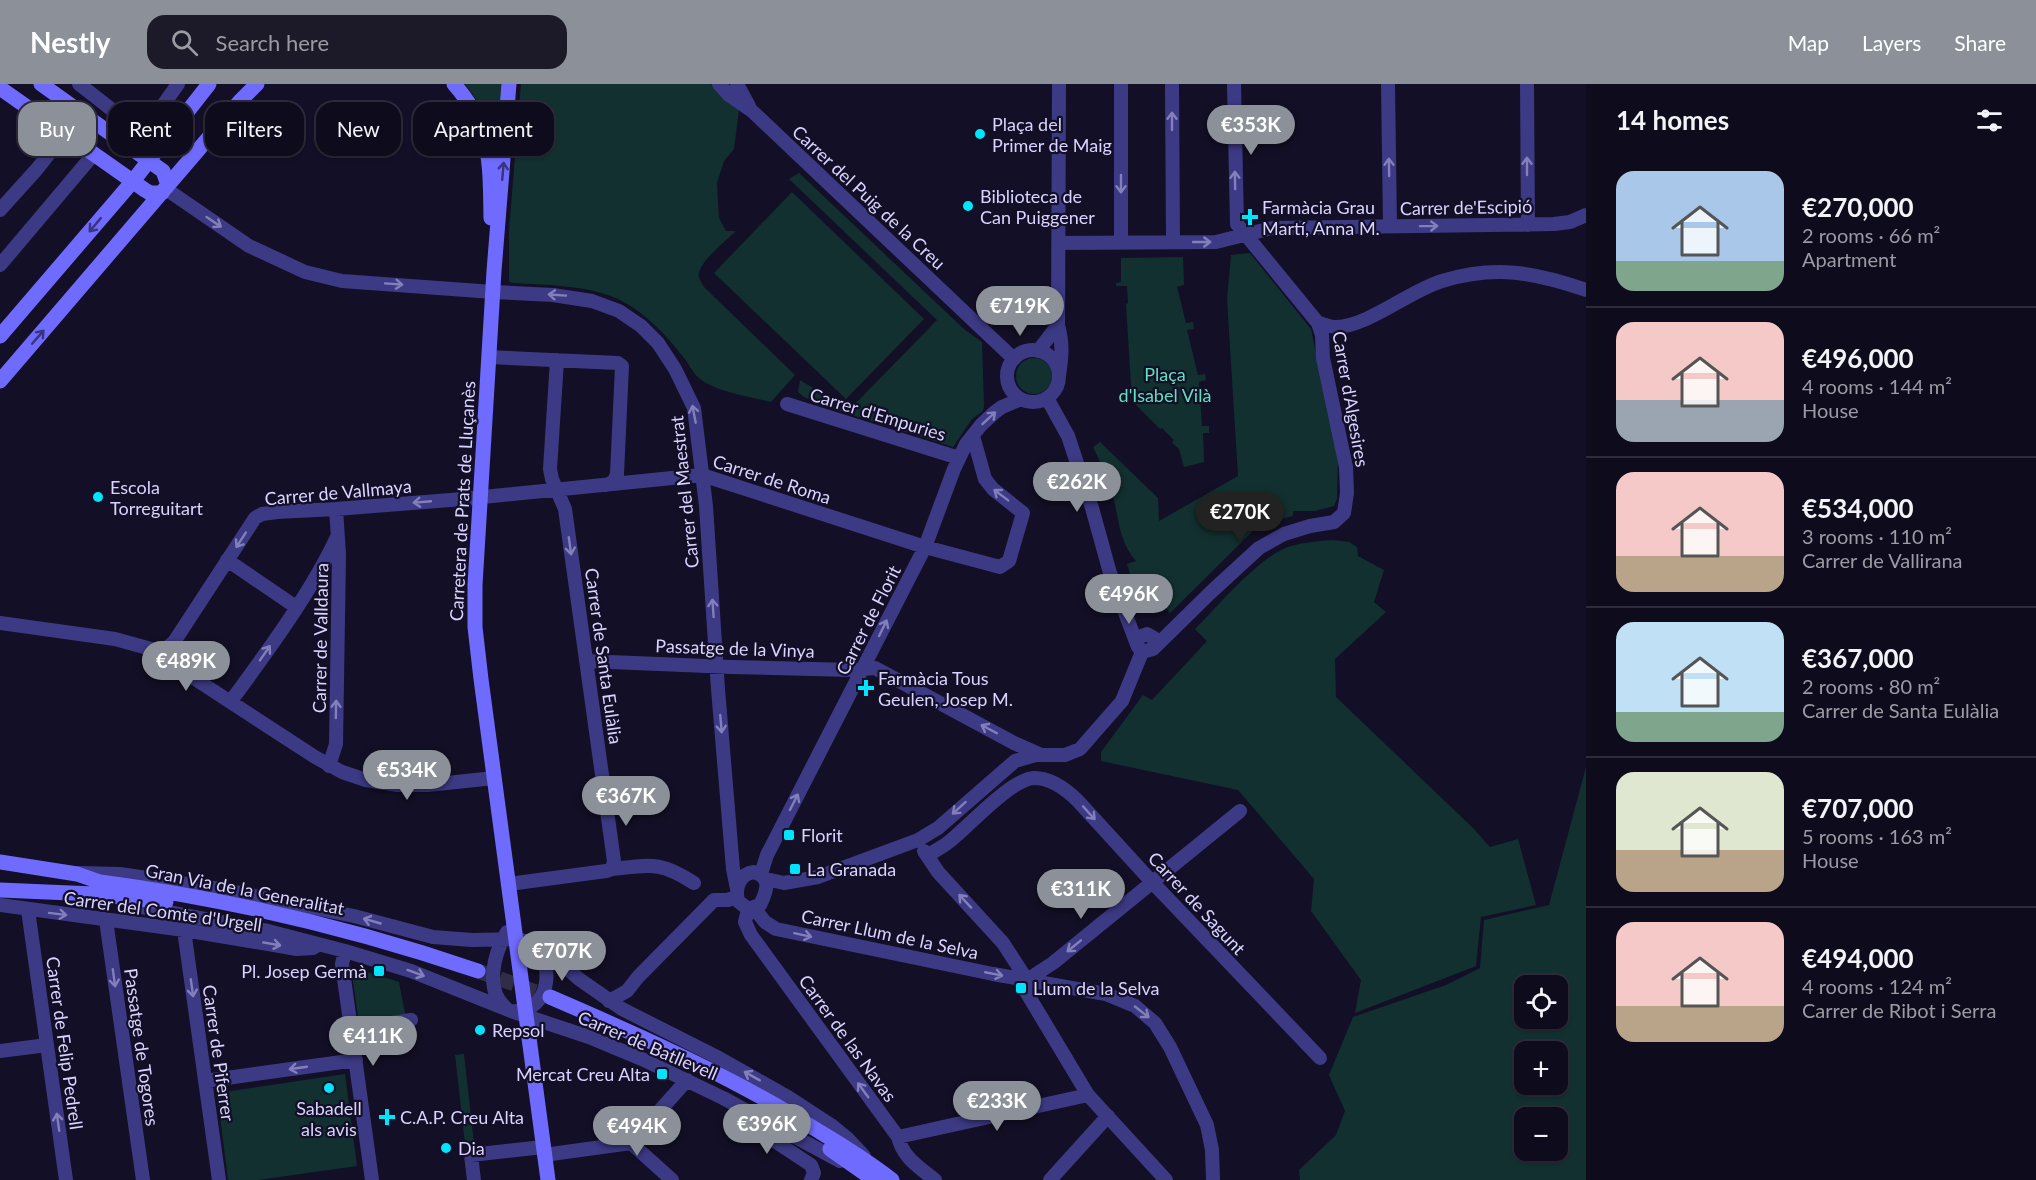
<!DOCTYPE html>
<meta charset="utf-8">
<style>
body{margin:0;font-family:Lato,sans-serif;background:#1c1929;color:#f1f3f6;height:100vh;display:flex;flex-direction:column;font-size:22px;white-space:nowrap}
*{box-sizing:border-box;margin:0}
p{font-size:20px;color:#9b9ba3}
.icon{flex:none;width:33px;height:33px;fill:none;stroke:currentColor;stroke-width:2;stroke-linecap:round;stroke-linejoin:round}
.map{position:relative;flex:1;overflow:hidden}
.side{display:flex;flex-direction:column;background:#0e0b1c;width:450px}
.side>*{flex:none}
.hud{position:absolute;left:18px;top:18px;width:570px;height:54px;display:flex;gap:12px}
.controls{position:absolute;left:1514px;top:891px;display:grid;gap:12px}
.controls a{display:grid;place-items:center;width:54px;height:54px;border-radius:12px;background:#0e0b1c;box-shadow:0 2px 4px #0004,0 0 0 2px #2e2b3b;font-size:30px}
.price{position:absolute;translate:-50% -51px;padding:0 14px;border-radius:21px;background:#8c9099;color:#fff;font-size:20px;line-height:39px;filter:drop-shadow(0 2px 3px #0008)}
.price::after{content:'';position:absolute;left:50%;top:36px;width:18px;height:14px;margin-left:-9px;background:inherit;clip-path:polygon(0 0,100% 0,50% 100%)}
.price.current{background:#222;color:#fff}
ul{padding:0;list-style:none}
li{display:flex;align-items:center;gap:18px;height:150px;padding:0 30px}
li+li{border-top:2px solid #2e2b3b}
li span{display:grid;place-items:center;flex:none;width:168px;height:120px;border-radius:18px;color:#555}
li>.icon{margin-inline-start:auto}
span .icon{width:72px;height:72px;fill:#fffc;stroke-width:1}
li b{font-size:26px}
h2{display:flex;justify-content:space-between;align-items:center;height:72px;padding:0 30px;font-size:26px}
.tag{padding:0 21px;border-radius:18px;background:#0e0b1c;box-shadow:0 2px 4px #0004,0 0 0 2px #2e2b3b;font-size:21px;line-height:54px}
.tag.current{background:#8c9099;color:#fff}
header{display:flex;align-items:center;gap:36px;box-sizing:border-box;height:84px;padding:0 30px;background:#8c9099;color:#fff}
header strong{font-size:28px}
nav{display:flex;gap:33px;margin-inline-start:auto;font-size:21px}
.search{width:420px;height:54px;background:#1c1929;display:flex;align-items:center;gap:15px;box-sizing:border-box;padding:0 21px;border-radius:18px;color:#9b9ba3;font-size:22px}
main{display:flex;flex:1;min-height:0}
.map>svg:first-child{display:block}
.green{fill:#12302f;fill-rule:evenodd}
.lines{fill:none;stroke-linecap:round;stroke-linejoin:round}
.secondary-tunnel{stroke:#312d47;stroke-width:15;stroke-dasharray:15 8;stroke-linecap:butt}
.street{stroke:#3d3a85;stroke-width:14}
.secondary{stroke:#6f6bff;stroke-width:15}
.oneway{stroke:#837fbc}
.oneway2{stroke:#38347d}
.poi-dot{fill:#00e5ff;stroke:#130f26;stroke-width:2}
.labels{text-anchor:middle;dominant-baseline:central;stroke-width:4.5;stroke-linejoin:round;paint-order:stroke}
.poi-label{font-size:18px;fill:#d9d4ff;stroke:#130f26;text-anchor:start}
.street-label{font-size:18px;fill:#d9d4ff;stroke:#130f26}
.park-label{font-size:18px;fill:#5fe0c0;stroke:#130f26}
</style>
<header>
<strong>Nestly</strong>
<div class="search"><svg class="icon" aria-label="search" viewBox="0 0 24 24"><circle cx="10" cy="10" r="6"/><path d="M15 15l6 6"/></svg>Search here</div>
<nav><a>Map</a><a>Layers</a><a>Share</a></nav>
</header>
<main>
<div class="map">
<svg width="1586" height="1096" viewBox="0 0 1586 1096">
<rect width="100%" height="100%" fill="#130f26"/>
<path class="green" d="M465,0h38l-2,32 -4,22 -4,-1 -15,-35z
M521,0h190l28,25 -5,40 -10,12 -7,22 2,35 7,13h10c-10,10 -34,28 -37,42 -1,5 2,9 5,14l91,88 -24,27c-20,-5 -59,-11 -73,-25 -6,-5 -9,-13 -14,-19 -17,-22 -38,-45 -64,-58 -32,-15 -72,-15 -108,-17l-3,-2v-51z
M799,89l166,157 17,12 2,64 -1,5 -11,8 -19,28 -117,-37 -32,-13 -6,-5 2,-12 46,28h5l86,-88 -148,-141z
M792,108l132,127 -78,80 -132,-126z
M1250,169l61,76 27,129 -1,41 -3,7 -19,5h-22v5l-34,9 -89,88 -4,-5h-6l-11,-20 -13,7 -9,-31 9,-3c-16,-18 -17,-39 -22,-61 -4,-16 -14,-39 -21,-53l7,-5 58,56 1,23 79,-45 -11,-177 4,-44z
M1183,173l1,28 -7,2 9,36 7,-1 1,7 -7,1 11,45 7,-1 1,6 -7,2 3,44h7v7h-6l1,29 -20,5 -5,-18 -7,-6 2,-3 -12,-12 -2,1 -28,-28 -6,-97 2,-1 -1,-17h-11v-3l5,-1v-24z
M1016 292a18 18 0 1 1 36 0a18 18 0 1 1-36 0Z
M1333,456l16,2 8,5 1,9 26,14 -10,32 12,10 -51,47 1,38 137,131 17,19 28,-8 18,66 -55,12 -5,49 -121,47 6,-33 -50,-69 3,-32 -76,-89 -137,-29v-9l42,-57 9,5 55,-59 -12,-12c24,-24 65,-74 96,-83 14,-4 28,-5 42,-6z
M1586,683v413h-286l-1,-10 37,-35 9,-24 -16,-36 24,-58 93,-32 34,-17 4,-48 65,-15zM1524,902h33v32h-33zM1524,968h33v32h-33zM1524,1034h33v32h-33z
M351,883l48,15 7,36 -47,5z
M464,970l10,89 -9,1 -10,-89z
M345,990l12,92 -99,14h-30l-11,-87z"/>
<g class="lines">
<path class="secondary-tunnel" d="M478,887l72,26"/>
<path class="street" d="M79,0l64,50
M719,0l10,11 23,16 262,248
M737,0l12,22
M1059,0l-1,241c5,18 4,32 1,50
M1121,0v159
M1172,0l1,158
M1388,0l2,142
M1527,0l1,141
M139,55l39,-55
M166,105l83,57 56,26 37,9 151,11 60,3 39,6 27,10 22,15 17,17 17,26 19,39 12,98 12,183 15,180 4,20
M0,126l37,-41 44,-56
M1059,159l157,-1 56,-14 282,-4 16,-2 16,-7
M0,181l93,-110
M1318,239c6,1 12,4 18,4 33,-1 73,-36 106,-46 53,-16 92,-9 144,9
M1007 292a26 26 0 1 1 52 0a26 26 0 1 1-52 0Z
M1038,267l20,-26
M489,273l129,6 4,3 -5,108 -3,7 -7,4
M1047,314l21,38 24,72 18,65 28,74 4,5
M787,320l172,54
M227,476l69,47
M0,539l115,16 47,13 24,21 129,84 27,15 24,8 32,5h30l66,-7
M1137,560l2,-7 8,-3 7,4 1,9
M162,568l12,-10 81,-124 7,-4 15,-2 59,-3 127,-10 239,-24 223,72 75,20 9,-6 14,-48 -30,-24 -8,-10 -12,-43
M1142,568l11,-3 57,-56 49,-45 25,-14 26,-8 24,-4 10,-9 3,-20 -1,-26 -23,-109 -1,-23 -4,-12 -81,-99 -3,-140
M586,577l145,6 121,3 23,-2 139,75 27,12
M231,617c36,-49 81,-110 106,-164
M329,682l7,-22 3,-190 -3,-45
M924,767l14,21 65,71 24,37
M927,772c7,-5 16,-9 23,-15 19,-15 61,-62 84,-63 17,0 33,12 44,23l74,81 168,176
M612,785c39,-4 48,-8 82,14
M754,788c18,5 13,19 6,33l-12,4 -10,-8c-3,-13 1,-27 16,-29z
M79,789l41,1 100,15 134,27 79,21 39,3 45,-1 15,4 19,11 28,25 43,30 97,49 69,39 43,28 17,14 16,17
M761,790l6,-19 158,-308 29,-78 12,-25 15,-19 14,-13 7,-5 19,-8
M766,795l18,4 34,-6 100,-37 20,-12 77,-67 21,-6h29l15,-6 42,-48 20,-49
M509,800l97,-13 6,-2 2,-8 -49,-352 -13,-30 -2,-10 7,-109
M0,821l184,25 113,19 16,-1 5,-3
M131,821l137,26 77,20 66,20 100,40 78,26 55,23 79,38 117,63
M754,824l11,14 11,7 217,45 113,20 29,12 20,17 15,24 37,78 5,25 1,30
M748,825l-3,13 6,13 147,202c5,21 21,30 37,43
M28,826l38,270
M106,836l37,260
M184,846l35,250
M345,867l-3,13 30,216
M1027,896l26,-17 187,-152
M1027,896l-2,10 63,105 78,85
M609,917l18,-10 11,-14 76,-77h14l9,-4
M506,924c-22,-18 -12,-55 1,-76
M516,927c33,-1 39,-44 19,-65
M351,945l60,-9
M0,967l47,-6
M205,997l151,-21
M757,1036l16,20 38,25 3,8 -3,7
M898,1053l190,-42
M631,1059l41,37
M544,1071l87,-12 56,-63
M474,1096l-3,-25 72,-8
M1050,1096l58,-64"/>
<path class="secondary" d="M41,0l122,87 5,14
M454,0c38,43 36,80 37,134
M509,0l-15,187 -19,314v42l6,52 67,501
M0,4l145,102 5,3h12
M0,252l133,-155 76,-97
M0,297l241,-281 16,-16
M0,778l77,12 23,8c129,17 255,47 378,89
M0,806l94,4 72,8
M550,913c93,40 185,81 270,135 25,15 49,30 72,48
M830,1065l44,31"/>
</g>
<defs><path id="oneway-shaft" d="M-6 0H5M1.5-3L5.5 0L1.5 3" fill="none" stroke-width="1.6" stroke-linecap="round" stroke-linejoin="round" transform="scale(1.5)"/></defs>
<g class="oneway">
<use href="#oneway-shaft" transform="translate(1172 37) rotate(-90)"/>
<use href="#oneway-shaft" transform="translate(1527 82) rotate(-90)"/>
<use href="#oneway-shaft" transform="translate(1389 83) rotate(-91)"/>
<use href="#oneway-shaft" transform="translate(1235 96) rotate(-91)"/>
<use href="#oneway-shaft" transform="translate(1121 100) rotate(90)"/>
<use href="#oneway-shaft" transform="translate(214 138) rotate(34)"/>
<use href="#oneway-shaft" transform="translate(1429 142) rotate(-1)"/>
<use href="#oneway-shaft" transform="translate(1202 158)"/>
<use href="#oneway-shaft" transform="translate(394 200) rotate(4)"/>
<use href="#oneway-shaft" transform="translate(557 211) rotate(-176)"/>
<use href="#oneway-shaft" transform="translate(694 330) rotate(-101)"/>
<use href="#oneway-shaft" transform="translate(989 334) rotate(-43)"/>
<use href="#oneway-shaft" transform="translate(1001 411) rotate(-143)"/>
<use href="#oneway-shaft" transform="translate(422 418) rotate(175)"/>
<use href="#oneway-shaft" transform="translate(241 456) rotate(123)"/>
<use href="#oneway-shaft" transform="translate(570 462) rotate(82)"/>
<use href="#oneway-shaft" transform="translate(713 524) rotate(-94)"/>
<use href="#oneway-shaft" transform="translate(883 544) rotate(-64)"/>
<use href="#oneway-shaft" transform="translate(265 569) rotate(-55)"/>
<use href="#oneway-shaft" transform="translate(336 625) rotate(-89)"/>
<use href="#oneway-shaft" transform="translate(721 640) rotate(85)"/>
<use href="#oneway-shaft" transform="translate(989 645) rotate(-152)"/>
<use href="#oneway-shaft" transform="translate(794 718) rotate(-63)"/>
<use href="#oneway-shaft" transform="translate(959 724) rotate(138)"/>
<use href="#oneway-shaft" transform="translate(1089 729) rotate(48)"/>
<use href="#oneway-shaft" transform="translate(965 817) rotate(-133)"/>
<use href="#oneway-shaft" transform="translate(58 830) rotate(7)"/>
<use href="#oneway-shaft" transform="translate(372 837) rotate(-164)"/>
<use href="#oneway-shaft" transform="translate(803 851) rotate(12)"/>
<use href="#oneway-shaft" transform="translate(272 860) rotate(10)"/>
<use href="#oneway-shaft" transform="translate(1074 862) rotate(141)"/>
<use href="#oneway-shaft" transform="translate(416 889) rotate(20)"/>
<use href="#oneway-shaft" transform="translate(994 890) rotate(11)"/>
<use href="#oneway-shaft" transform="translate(114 894) rotate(82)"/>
<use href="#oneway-shaft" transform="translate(192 904) rotate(82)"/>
<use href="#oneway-shaft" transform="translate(1142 928) rotate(38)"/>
<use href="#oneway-shaft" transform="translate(298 984) rotate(172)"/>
<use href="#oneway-shaft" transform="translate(752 992) rotate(-151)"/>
<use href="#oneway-shaft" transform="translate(863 1006) rotate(-126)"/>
<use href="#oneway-shaft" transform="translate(58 1038) rotate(-98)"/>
</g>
<g class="oneway2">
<use href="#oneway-shaft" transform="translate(503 87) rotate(-85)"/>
<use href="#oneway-shaft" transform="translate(95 141) rotate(130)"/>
<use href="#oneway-shaft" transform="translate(38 253) rotate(-49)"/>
</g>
<g class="poi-dot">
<circle cx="980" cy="50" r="6"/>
<circle cx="968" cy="122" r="6"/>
<path d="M1247 124h6v6h6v6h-6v6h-6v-6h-6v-6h6z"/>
<circle cx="98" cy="413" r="6"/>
<path d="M863 595h6v6h6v6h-6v6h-6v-6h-6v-6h6z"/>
<rect x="783" y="745" width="12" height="12" rx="3"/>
<rect x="789" y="779" width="12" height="12" rx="3"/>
<rect x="373" y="881" width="12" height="12" rx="3"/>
<rect x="1015" y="898" width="12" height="12" rx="3"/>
<circle cx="480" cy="946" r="6"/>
<rect x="656" y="984" width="12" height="12" rx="3"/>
<circle cx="329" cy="1004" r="6"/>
<path d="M384 1024h6v6h6v6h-6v6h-6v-6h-6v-6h6z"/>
<circle cx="446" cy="1064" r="6"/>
</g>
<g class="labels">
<g class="poi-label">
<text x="992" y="40">Plaça del<tspan x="992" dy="21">Primer de Maig</tspan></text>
<text x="980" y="112">Biblioteca de<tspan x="980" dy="21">Can Puiggener</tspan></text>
<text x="1262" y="123">Farmàcia Grau<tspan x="1262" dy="21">Martí, Anna M.</tspan></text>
<text x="110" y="403">Escola<tspan x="110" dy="21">Torreguitart</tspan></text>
<text x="878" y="594">Farmàcia Tous<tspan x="878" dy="21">Geulen, Josep M.</tspan></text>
<text x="801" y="751">Florit</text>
<text x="807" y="785">La Granada</text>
<text x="367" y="887" text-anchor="end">Pl. Josep Germà</text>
<text x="1033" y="904">Llum de la Selva</text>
<text x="492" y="946">Repsol</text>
<text x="650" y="990" text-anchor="end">Mercat Creu Alta</text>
<text x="329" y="1024" text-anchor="middle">Sabadell<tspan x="329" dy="21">als avis</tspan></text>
<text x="400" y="1033">C.A.P. Creu Alta</text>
<text x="458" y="1064">Dia</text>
</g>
<g class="street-label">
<text transform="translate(869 113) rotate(43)">Carrer del Puig de la Creu</text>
<text transform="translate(1466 123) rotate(-1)">Carrer de'Escipió</text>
<text transform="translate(1351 315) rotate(80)">Carrer d'Algesires</text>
<text transform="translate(878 330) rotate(17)">Carrer d'Empuries</text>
<text transform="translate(772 395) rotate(18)">Carrer de Roma</text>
<text transform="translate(338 408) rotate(-5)">Carrer de Vallmaya</text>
<text transform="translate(684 408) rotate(-96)">Carrer del Maestrat</text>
<text transform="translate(462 417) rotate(-87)">Carretera de Prats de Lluçanès</text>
<text transform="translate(868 536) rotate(-63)">Carrer de Florit</text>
<text transform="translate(320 554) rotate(-89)">Carrer de Valldaura</text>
<text transform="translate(735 564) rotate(2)">Passatge de la Vinya</text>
<text transform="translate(604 572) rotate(82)">Carrer de Santa Eulàlia</text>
<text transform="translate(245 805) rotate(11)">Gran Via de la Generalitat</text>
<text transform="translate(1197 819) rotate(47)">Carrer de Sagunt</text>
<text transform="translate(163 827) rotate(8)">Carrer del Comte d'Urgell</text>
<text transform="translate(890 850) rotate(12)">Carrer Llum de la Selva</text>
<text transform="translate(848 954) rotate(54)">Carrer de las Navas</text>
<text transform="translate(65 959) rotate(82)">Carrer de Felip Pedrell</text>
<text transform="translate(648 961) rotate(23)">Carrer de Batllevell</text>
<text transform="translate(142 963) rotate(82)">Passatge de Togores</text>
<text transform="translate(219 969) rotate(82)">Carrer de Piferrer</text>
</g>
<g class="park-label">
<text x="1165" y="290">Plaça<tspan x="1165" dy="21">d'Isabel Vilà</tspan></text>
</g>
</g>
</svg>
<div class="controls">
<a><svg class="icon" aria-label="locate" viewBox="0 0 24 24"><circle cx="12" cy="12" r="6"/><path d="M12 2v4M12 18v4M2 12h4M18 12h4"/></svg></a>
<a>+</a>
<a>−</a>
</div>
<b class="price" style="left:1251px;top:72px">€353K</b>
<b class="price" style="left:1020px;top:253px">€719K</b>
<b class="price" style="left:1077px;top:429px">€262K</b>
<b class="price current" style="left:1240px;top:459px">€270K</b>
<b class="price" style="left:1129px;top:541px">€496K</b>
<b class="price" style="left:186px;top:608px">€489K</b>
<b class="price" style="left:407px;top:717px">€534K</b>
<b class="price" style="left:626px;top:743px">€367K</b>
<b class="price" style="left:1081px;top:836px">€311K</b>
<b class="price" style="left:562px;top:898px">€707K</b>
<b class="price" style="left:373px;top:983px">€411K</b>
<b class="price" style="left:997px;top:1048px">€233K</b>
<b class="price" style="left:767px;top:1071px">€396K</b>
<b class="price" style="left:637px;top:1073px">€494K</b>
<div class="hud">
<a class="tag current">Buy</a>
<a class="tag">Rent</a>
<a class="tag">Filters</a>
<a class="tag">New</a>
<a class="tag">Apartment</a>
</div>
</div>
<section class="side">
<h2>14 homes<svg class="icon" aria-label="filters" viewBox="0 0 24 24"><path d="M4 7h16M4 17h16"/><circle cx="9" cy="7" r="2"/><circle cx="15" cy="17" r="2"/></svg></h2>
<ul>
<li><span style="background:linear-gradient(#a9c7e8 75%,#7fa58c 0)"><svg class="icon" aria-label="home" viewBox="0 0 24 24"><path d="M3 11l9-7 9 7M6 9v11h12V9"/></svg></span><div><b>€270,000</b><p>2 rooms · 66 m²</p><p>Apartment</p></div></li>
<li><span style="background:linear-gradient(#f6c9c9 65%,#9aa5b1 0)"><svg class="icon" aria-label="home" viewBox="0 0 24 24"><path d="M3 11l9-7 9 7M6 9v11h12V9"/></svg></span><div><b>€496,000</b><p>4 rooms · 144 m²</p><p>House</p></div></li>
<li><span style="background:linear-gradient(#f6c9c9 70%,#b9a48a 0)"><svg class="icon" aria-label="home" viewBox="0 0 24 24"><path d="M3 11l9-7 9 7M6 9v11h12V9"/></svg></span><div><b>€534,000</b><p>3 rooms · 110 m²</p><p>Carrer de Vallirana</p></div></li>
<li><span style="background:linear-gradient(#bfe0f5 75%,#7fa58c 0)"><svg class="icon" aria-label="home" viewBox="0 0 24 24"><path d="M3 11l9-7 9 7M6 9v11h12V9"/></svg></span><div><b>€367,000</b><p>2 rooms · 80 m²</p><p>Carrer de Santa Eulàlia</p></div></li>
<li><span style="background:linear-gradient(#dfe7d0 65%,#b9a48a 0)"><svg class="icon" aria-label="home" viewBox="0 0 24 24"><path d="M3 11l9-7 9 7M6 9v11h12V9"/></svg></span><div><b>€707,000</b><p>5 rooms · 163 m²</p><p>House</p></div></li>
<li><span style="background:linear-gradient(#f6c9c9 70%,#b9a48a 0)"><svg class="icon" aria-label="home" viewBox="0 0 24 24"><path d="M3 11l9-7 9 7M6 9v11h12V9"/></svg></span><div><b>€494,000</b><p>4 rooms · 124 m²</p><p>Carrer de Ribot i Serra</p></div></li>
</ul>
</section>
</main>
